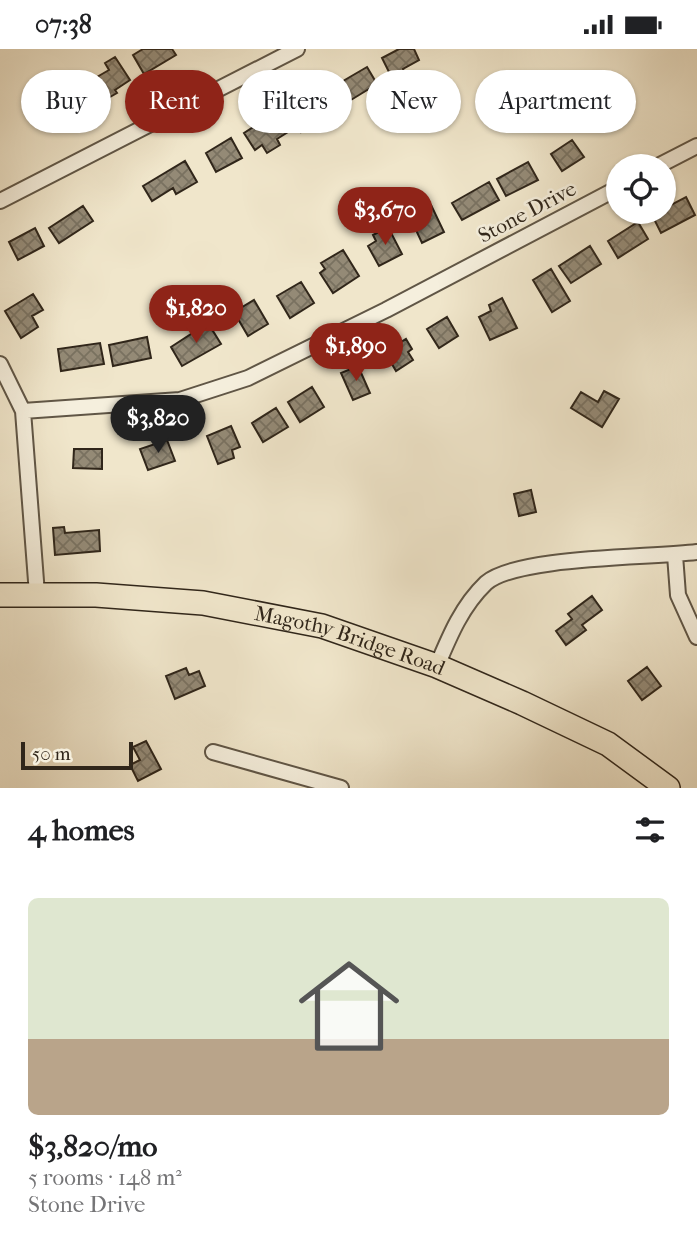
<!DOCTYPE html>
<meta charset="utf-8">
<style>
body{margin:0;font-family:"IM FELL French Canon",serif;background:#f2f2f2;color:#202124;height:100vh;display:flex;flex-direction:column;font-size:26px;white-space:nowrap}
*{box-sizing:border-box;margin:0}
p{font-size:23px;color:#757577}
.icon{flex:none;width:38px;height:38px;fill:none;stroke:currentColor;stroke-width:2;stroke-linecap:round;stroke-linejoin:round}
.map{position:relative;height:739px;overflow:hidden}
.details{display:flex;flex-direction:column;background:#fff;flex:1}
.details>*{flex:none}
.hud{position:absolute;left:21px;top:21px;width:656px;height:63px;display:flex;gap:14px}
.buttons{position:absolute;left:606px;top:105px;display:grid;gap:14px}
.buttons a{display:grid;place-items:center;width:70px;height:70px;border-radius:50%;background:#fff;box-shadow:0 2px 5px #0004;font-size:35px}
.scale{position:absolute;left:21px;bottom:18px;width:112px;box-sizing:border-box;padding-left:7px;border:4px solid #30261a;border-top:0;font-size:19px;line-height:24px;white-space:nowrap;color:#30261a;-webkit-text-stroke:5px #f5efdd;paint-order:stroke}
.price{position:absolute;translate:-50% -60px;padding:0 16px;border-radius:24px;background:#8f2418;color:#fff;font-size:23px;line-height:46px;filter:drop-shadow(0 2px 4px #0008)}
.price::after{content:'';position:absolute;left:50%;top:42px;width:21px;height:16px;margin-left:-10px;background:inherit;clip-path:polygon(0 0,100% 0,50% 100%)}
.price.on{background:#222;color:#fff}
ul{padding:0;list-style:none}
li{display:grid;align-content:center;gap:14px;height:371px;padding:0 28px}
li span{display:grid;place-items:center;height:217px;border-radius:10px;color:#555}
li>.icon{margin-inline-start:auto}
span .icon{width:126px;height:126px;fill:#fffc;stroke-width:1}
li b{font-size:30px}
h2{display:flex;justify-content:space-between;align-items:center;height:84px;padding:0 28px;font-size:30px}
.pill{padding:0 24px;border-radius:32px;background:#fff;box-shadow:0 2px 5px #0004;font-size:24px;line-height:63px}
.pill.on{background:#8f2418;color:#fff}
.status{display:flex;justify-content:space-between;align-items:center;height:49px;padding:0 35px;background:#fff;direction:ltr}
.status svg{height:19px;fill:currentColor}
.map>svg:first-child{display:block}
.building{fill:url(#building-cross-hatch);stroke:#30261a;stroke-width:2}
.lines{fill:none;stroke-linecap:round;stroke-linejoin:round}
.minor-casing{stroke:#605646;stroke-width:18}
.primary-casing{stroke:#30261a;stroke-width:26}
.minor{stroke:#f5efdd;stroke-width:14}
.primary{stroke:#f0e6cb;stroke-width:23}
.labels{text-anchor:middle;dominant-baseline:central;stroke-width:5;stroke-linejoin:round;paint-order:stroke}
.street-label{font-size:21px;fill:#30261a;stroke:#f5efdd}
</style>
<div class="status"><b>07:38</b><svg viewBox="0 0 49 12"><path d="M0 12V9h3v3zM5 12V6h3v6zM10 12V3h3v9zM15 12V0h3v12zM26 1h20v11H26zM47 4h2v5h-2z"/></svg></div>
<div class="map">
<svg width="697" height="739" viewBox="0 0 697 739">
<defs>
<pattern id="building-cross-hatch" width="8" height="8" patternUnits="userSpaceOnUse" patternTransform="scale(1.75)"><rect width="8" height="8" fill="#948a76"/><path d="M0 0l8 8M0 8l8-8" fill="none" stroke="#797160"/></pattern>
</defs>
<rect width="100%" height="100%" fill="#f0e6cb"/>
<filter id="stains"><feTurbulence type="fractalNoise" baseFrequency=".00286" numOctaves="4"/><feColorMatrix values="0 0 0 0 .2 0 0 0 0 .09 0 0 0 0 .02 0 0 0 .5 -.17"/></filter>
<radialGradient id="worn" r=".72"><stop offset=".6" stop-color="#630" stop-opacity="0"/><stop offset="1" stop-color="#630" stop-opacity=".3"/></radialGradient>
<path class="building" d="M143,0h29l4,6 -32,19 -11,-19z
M399,0h15l5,11 -16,9 7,14 -12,7 -16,-32z
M115,8l15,23 -15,10 2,3 -14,8 -13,-20 19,-11 -4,-7z
M367,18l10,17 -31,19 -4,-6 -4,3 -7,-12z
M75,38l10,18 -24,12 -9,-18z
M321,47l11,17 -31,19 -9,-15 8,-5 -4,-6 9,-5 3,4z
M275,64l13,19 -11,7 3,6 -13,8 -5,-8 -7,5 -11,-17z
M231,89l11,20 -26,14 -10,-19z
M572,91l12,17 -22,14 -11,-17z
M185,112l12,21 -21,12 -3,-6 -21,13 -9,-15z
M528,113l10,18 -32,16 -9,-17z
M489,133l10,18 -37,20 -10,-17z
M686,148l9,18 -34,18 -9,-18 11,-3v-3z
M431,156l13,27 -22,11 -13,-28z
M83,157l10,15 -34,22 -10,-15z
M638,173l10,17 -30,19 -10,-17z
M388,178l14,27 -23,12 -11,-20 8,-5 -3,-6z
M35,179l9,18 -26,14 -9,-18z
M590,197l11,18 -30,19 -12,-17z
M343,201l16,26 -26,17 -13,-20 5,-4 -4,-6z
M551,220l19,32 -18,11 -19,-32z
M301,233l13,21 -24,15 -13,-22z
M33,245l10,16 -11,6 6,11 -17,11 -16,-27z
M502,249l15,30 -27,12 -11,-23 12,-6 -2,-6z
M254,251l14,24 -20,12 -14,-24z
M447,268l11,19 -19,12 -12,-19z
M208,274l13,21 -39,22 -11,-19z
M147,288l4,21 -38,8 -4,-21z
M406,290l6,10 -4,3 5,8 -17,11 -11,-19z
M100,294l4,21 -43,7 -3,-22z
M358,317l12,27 -17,7 -12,-27z
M312,338l12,20 -24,15 -12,-20z
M604,342l15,8 -17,28 -31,-19 10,-16 17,10z
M276,359l12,19 -25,15 -11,-19z
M231,377l9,21 -8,3 2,8 -16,6 -11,-28z
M167,391l8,21 -27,9 -8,-21z
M74,400h28v20l-29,-1z
M531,441l5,22 -17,4 -5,-22z
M64,478l1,6 34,-3 1,21 -45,4 -2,-27z
M592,547l10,14 -20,15 4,5 -20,15 -10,-14 16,-12 -4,-5z
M647,618l14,19 -19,14 -14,-19z
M186,619l3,7 10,-4 6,15 -30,13 -9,-23z
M146,692l15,28 -23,12 -8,-16 10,-5 -7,-13z"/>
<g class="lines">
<g class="minor-casing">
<path id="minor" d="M658,117l39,-20
M0,152l297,-152
M0,315l23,47 14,183
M23,362l157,-11 68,-22 138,-68 232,-122
M675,506l3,40 19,42
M437,617c13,-31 25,-60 49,-83 31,-27 164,-25 211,-31
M213,703l128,36"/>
</g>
<g class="primary-casing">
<g id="primary">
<path id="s1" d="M0,546h96l107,8 119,23 115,40 85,37 86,41 60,44"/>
</g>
</g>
<use href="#minor" class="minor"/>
<use href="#primary" class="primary"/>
</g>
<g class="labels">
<g class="street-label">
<text transform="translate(527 163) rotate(-28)">Stone Drive</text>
<text stroke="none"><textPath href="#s1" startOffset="355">Magothy Bridge Road</textPath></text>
</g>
</g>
<rect width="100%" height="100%" filter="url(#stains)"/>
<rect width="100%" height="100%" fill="url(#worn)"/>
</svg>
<div class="buttons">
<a><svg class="icon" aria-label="locate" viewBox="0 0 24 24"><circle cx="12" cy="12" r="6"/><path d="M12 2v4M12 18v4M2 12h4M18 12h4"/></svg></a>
</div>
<div class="scale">50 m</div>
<b class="price" style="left:385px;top:198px">$3,670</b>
<b class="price" style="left:196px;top:296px">$1,820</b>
<b class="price" style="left:356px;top:334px">$1,890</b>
<b class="price on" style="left:158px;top:406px">$3,820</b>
<div class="hud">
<a class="pill">Buy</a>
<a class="pill on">Rent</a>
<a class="pill">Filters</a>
<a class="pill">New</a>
<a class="pill">Apartment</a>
</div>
</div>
<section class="details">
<h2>4 homes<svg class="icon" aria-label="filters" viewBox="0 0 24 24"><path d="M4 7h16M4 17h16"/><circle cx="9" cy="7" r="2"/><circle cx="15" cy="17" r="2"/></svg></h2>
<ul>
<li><span style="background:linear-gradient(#dfe7d0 65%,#b9a48a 0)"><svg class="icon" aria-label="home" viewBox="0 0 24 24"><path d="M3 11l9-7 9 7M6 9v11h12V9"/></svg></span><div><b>$3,820/mo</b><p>5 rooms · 148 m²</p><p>Stone Drive</p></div></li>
</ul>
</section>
